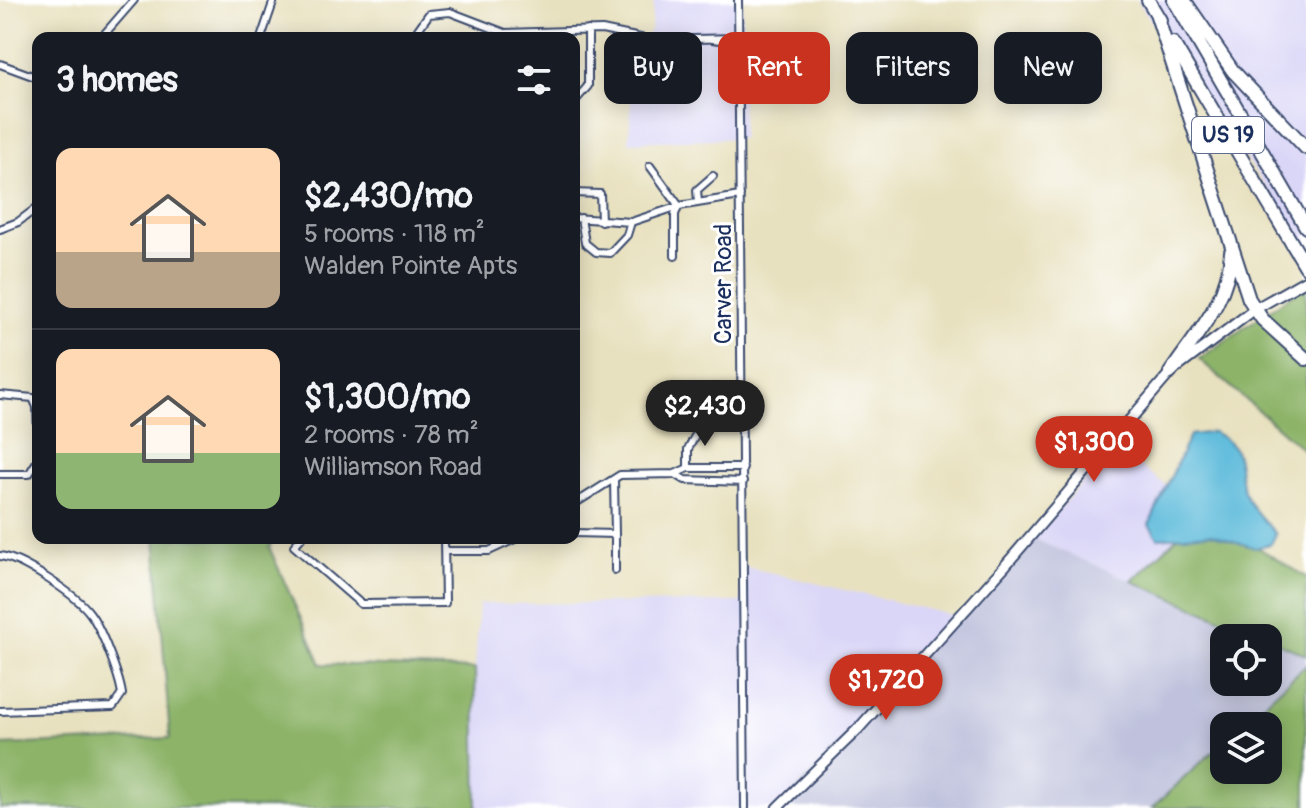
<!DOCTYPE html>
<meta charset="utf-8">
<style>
body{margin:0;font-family:Pangolin,sans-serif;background:#242831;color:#f1f3f6;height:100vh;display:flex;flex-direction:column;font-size:30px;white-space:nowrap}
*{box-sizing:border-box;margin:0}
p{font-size:26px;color:#9ea1a6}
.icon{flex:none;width:44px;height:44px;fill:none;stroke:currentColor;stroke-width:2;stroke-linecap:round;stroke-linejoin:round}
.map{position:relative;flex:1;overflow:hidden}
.drawer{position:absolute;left:32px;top:32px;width:548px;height:512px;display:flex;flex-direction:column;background:#171b24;border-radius:16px;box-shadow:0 4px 20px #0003}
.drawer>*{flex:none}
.banner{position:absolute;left:604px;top:32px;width:582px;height:72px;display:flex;gap:16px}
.buttons{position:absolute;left:1210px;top:624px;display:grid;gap:16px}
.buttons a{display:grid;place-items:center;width:72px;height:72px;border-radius:16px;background:#171b24;box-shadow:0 4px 20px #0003;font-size:40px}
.price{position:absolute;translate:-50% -68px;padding:0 18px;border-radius:28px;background:#c8321e;color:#fff;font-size:26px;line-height:52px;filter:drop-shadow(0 2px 4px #0008)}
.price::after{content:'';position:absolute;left:50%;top:48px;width:24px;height:18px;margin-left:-12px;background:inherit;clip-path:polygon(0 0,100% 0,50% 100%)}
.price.on{background:#222;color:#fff}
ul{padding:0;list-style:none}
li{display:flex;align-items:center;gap:24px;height:200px;padding:0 24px}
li+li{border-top:2px solid #363941}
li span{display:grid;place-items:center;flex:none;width:224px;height:160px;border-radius:16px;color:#555}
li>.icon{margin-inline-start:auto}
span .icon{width:96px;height:96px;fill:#fffc;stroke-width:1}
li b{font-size:34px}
h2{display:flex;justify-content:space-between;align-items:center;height:96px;padding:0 24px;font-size:34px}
.chip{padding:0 28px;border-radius:16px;background:#171b24;box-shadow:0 4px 20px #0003;font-size:28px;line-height:72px}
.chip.on{background:#c8321e;color:#fff}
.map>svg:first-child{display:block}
.built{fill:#dad6f7}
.industrial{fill:#c0c2dd}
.forest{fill:#8cb368;stroke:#547163;stroke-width:2}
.water{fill:#5cbada;stroke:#3c749c;stroke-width:2}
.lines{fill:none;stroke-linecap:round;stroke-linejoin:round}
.minor-casing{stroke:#3a4a6d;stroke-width:10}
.secondary-casing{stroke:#3a4a6d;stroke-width:13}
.motorway-casing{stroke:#3a4a6d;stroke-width:16}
.minor{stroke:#fff;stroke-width:6}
.secondary{stroke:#fff;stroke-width:9}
.motorway{stroke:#fff;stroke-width:12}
.labels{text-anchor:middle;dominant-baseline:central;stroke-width:6;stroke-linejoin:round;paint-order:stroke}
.shield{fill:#fff;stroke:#5f6d8e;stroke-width:2}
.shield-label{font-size:22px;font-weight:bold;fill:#1b2f5e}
.street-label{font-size:24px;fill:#1b2f5e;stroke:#fff}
</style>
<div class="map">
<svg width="1306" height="808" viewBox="0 0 1306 808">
<rect width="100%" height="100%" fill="#fff"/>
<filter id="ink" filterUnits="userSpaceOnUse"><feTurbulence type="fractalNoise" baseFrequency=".0125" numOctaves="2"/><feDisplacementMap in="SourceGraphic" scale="16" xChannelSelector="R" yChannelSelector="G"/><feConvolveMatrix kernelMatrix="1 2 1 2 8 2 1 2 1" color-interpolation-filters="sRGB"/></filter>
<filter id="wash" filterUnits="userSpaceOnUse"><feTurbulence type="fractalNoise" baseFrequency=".006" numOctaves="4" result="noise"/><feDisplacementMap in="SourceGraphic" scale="32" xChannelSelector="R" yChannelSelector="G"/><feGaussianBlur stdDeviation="1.8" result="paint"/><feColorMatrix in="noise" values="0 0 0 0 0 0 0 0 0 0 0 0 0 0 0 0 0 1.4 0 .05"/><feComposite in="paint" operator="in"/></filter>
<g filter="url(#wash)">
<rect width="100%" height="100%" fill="#e8e1bf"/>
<path class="built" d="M654,0h88v138l-113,4 4,-87 18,-26z
M1137,0h169v245z
M1114,446l88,67 -70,68 -98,-42z
M742,566l218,51 -183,191h-300l-2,-139 4,-65 262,-2z"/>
<path class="industrial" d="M1034,539l233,99h-43v44h44v-44l38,17v10l-66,61h-16v15l-72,67h-375z"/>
<path class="forest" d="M1306,285v167l-107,-93z
M1202,513l104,64v78l-174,-74z
M155,538h122l-8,9 52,117 154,5 2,139h-477v-63l170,-7z
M1306,665v143h-154l72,-67v29h44v-44h-28z"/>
<path class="water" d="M1213,432c32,16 22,28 30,56 5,18 21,32 33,46l-5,10 -16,4 -44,-14 -53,4 -9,-13 41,-90z"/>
</g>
<g filter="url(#ink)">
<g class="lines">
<g class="minor-casing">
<path id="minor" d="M738,0l7,808
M101,38l33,-38
M261,38l13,-38
M412,38l17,-24 21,-2 55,21 97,-3 48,10 88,-2
M712,39l17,2 3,-3
M0,64l38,14
M574,102l14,-16v-56
M650,166l29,40 -4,8v42
M574,193l26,1 1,27
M698,202l-1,-12 16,-14
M574,218l57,4 48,-16 61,-10
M581,218l4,25 11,9 14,1 17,-18 4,-13
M0,229l18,-7 20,-15
M0,395l33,3 4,9 1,28
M688,468v-19l14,-26
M0,474h29l9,-14
M675,474l10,6 58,2
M574,504l46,-29 55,-1 13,-6h55
M574,533l41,1 -1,-55
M615,534v36
M301,538l-7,8 67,58 84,-1 -1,-65
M445,551h44l28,-13
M0,556c21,2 76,39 89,56 12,15 30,63 33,82l-9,13 -113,4"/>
</g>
<g class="secondary-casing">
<path id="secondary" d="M777,808l82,-80 145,-161 166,-194 85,-64 51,-29"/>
</g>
<g class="motorway-casing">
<path id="motorway" d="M1148,0l12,20
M1174,0l132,227
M1184,0l49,71 73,77
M1157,16l92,283 13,20 44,40
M1173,43l133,224
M1170,373c26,-39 59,-72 61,-121"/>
</g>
<use href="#minor" class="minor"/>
<use href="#secondary" class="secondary"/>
<use href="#motorway" class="motorway"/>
</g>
</g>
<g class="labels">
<rect class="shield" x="1192" y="117" width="72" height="36" rx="6"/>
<g class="shield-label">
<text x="1228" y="135">US 19</text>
</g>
<g class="street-label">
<text transform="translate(723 284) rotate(-90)">Carver Road</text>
</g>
</g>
</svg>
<div class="buttons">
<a><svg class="icon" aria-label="locate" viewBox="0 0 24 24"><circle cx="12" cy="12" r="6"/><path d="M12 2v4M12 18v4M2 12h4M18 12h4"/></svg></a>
<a><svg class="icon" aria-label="layers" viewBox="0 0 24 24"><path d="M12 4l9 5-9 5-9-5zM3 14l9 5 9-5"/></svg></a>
</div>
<b class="price on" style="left:705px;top:448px">$2,430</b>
<b class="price" style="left:1094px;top:484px">$1,300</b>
<b class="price" style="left:886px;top:722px">$1,720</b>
<div class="banner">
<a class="chip">Buy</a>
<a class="chip on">Rent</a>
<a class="chip">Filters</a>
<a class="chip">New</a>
</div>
<section class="drawer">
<h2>3 homes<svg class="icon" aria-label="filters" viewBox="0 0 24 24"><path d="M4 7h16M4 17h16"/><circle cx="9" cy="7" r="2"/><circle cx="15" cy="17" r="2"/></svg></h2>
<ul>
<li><span style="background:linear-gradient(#ffd9b3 65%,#b9a48a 0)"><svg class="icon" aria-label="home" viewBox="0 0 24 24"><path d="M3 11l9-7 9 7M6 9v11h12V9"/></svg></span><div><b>$2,430/mo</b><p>5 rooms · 118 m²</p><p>Walden Pointe Apts</p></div></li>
<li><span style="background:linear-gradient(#ffd9b3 65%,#8fb573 0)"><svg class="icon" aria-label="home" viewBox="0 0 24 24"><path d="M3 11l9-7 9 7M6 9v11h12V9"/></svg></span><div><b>$1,300/mo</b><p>2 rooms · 78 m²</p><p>Williamson Road</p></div></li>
</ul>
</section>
</div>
